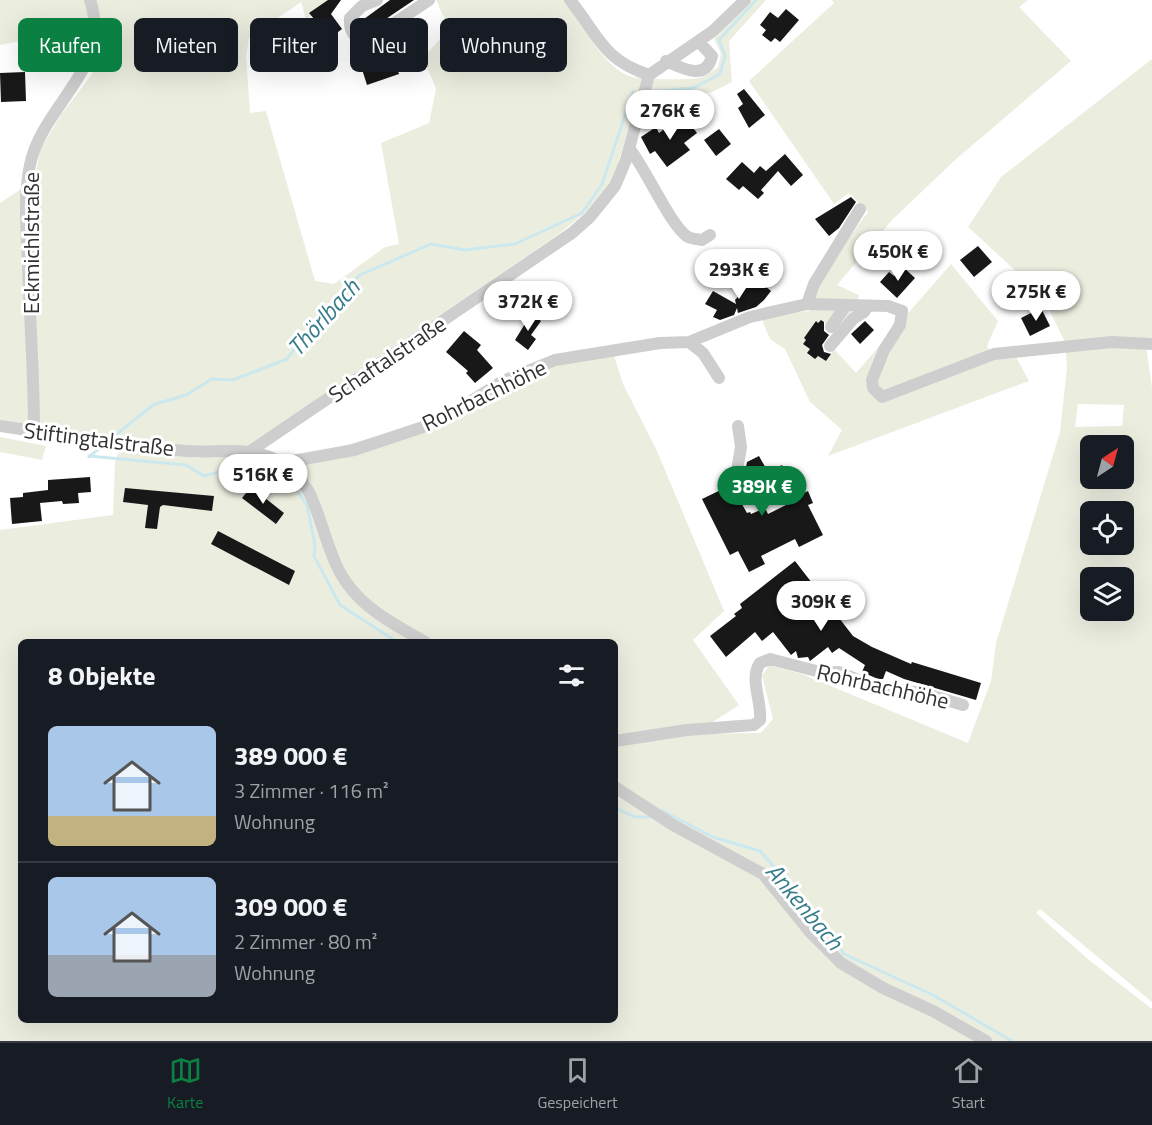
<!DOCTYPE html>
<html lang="de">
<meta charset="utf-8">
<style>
body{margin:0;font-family:"Titillium Web",sans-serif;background:#242831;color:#f1f3f6;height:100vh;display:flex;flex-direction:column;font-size:22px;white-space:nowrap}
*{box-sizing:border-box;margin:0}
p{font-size:20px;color:#9ea1a6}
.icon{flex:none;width:33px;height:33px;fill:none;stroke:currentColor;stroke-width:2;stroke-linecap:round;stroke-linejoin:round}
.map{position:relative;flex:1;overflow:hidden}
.sheet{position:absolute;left:18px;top:639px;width:600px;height:384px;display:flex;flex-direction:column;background:#171b24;border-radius:9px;box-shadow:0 6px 24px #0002}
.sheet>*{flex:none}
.hud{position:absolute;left:18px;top:18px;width:600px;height:54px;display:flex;gap:12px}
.needle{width:39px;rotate:36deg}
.tools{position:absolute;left:1080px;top:435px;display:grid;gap:12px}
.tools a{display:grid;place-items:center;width:54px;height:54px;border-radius:9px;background:#171b24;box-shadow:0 6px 24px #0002;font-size:30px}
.price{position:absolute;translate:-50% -51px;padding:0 14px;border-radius:21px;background:#fff;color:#222;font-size:20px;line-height:39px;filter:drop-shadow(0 2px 3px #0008)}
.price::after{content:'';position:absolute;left:50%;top:36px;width:18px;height:14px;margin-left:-9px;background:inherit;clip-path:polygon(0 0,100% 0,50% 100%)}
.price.active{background:#0b8043;color:#fff}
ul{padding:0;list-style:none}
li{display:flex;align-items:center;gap:18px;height:150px;padding:0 30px}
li+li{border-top:2px solid #363941}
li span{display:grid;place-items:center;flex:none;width:168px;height:120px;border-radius:9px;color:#555}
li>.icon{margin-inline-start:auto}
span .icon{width:72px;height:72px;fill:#fffc;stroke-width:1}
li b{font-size:26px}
h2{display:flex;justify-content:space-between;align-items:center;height:72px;padding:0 30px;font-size:26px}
.chip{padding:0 21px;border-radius:9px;background:#171b24;box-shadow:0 6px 24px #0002;font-size:21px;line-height:54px}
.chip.active{background:#0b8043;color:#fff}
.tabs{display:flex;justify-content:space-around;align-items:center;height:84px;border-top:2px solid #363941;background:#171b24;font-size:16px;color:#9ea1a6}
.tabs a{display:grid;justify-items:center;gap:3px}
.tabs .active{color:#0b8043}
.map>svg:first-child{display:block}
.green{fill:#ebeedf;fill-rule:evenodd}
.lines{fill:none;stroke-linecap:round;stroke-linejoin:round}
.stream{stroke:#cbe8ee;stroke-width:3}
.building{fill:#181818}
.minor{stroke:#cecece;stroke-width:12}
.labels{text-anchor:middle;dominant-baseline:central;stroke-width:6;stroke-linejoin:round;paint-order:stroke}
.street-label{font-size:22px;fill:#313131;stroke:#fff}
.water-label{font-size:24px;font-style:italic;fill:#377c8a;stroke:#fff}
</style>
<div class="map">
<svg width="1152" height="1041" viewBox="0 0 1152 1041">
<rect width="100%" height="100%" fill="#fff"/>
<path class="green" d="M0,0h338l-32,19 -5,-17 -52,36 -3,18 4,57 16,-2 49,170 19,3 51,-37 14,-3 -18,-101 48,-20 7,-34 -13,-31 26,-29 -13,-29h136c7,25 32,66 57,76 10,4 58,4 69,2 7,-1 14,-7 20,-11l3,-14 -7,-14 38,-39h14l-37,41 3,41 -22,11 -74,9 -22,76 -18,26 -37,30 -315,214 47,28 -2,-20 47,-8 85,-25 81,-46 109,-31 12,38 34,67 67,160 -31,29 46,65 -45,29 67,-1 12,-14 -11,-43 7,-11 33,9 166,69 23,-62 5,-38 64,-211 7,-65 -2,-25 -31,-63 -5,4 -61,-56 33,-50 151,-118v279h-7l7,50v614l-112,-93 -4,4 53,47 63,49v32h-1152v-511l113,-15 2,-53 4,-11 81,7 8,-9 -47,-4 -8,-8 -4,5 -149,-22v-217l35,-23 5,-30 21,-35 31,-41 10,-32 -21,-4 -4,-14 -30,-1 -15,16 -32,6zM1078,404l46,1 -2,21 -47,1zM1090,446h34v32h-34zM1090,512h34v32h-34zM1090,578h34v32h-34zM21,642h594v378h-594z
M832,0h196l-9,7 52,54 -116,99 -63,60 -55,65 22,10 -4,18 -19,17 -15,-10 -3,3 -3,-1 -11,16 2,2 -3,4 7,5 -3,5 8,5 3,-3 8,5 8,-12 22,24 95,-109 47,57 -11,25 7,13 22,-2 13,24 -201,75 14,-26 -32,-28 -25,-53 -15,-10 -8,-19 18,-6 30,-3c11,-38 35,-68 58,-99l-19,-19 -15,11 -85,-123 85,-78z
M0,437l46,9 -4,14 -42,-8z"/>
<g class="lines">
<path class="stream" d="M650,92l43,-4 27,-14 5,-18 -6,-16 37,-40
M112,438l41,-33 33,-10 26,-16 21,1 54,-21 41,-52 32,-32 71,-31 34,6 50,-6 67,-31 20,-29 31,-92
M89,456l97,9 18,11 22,-6 47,-1 20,16 14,20 8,40 -1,11 26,49 57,37
M89,457l13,-11
M615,808l20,9h15
M661,810l52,27 47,14 48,54 36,49 89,41 79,46"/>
</g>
<path class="building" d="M328,0h13l-10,14 11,15 -16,12 -9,-12 3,-3 -11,-13z
M390,0h24l-43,29 -7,-10z
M786,9l13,11 -19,22 -5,-4 -4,4 -9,-7 4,-5 -6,-5 10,-13 8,6z
M403,27l12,20 -14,9 -12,-19z
M51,29l23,1 -1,21 -17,-1 -10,3 -8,-11z
M394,58l5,16 -32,11 -6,-19z
M25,72l1,29 -25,1 -1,-29z
M744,89l21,26 -16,13 -11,-20 5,-4 -6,-10z
M683,115l14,18 -13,10 6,7 -23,17 -12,-16 -5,3 -9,-17 15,-10 3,6z
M719,129l12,15 -15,12 -12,-16z
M785,154l18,21 -12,11 -13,-15 -17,19 3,3 -6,6 -15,-13 -4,4 -13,-11 16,-17 12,11 6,-7 6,5z
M851,197l5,5 -17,26 -10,8 -14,-17z
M978,246l14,16 -18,15 -14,-17z
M902,266l13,12 -18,20 -17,-16 9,-10 5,4z
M755,277l16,14 -7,9 -8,7 -18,6 -1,-5 -3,7 -14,5 -7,-3 4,-7 -12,-6 8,-13 23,13 -1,-4z
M1041,308l9,18 -20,10 -9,-18z
M531,314l10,7 -10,14 5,4 -8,11 -13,-10z
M821,320l3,2v9l5,4 -7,10 2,7 7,2 -5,7 -8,-5 -3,3 -8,-6 3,-4 -7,-5 3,-4 -2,-2 12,-17 2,2z
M865,321l9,9 -14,14 -9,-10z
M464,331l17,14 -4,5 16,18 -18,15 -9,-10 2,-2 -22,-19z
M759,456l9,16 14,-7 16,31 10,-5 5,12 -5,2 15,30 -24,12 -4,-8 -34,17 4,8 -16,8 -11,-21 -8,4 -28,-56 29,-14 16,28 3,-1 1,2 14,-6 3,6 18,-9 -11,-22 -20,10 -10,-21 2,-10z
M90,477l1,15 -13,1 1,10 -16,1 -1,-3 -22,2 2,18 -30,3 -2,-26 13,-1v-4l25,-3v-10z
M251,487l33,26 -8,11 -34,-26z
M125,488l89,8 -2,15 -49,-6 -3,2 -3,22 -12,-1 3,-23 -25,-3z
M218,531l77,40 -6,14 -78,-41z
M795,561l58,75 19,11 39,17 1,-2 69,21 -5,17 -72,-21 -18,-8 -3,8h-5l-16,-7 3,-7 -26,-17 -7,5 -4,-6 -18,14 -2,-4 -10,1 -2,-7 -5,4 -18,-23 -11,9 -7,-9 -29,25 -16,-21 26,-20 -2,-2 8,-6 -2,-4z"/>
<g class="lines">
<path class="minor" d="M377,0l-15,6 -12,12c-1,16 6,24 22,20l57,-38
M570,0c29,36 32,59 79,75
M666,61c17,8 40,20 46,-5l-13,-14
M629,148c16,19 42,79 59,89 4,2 10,2 14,3l8,-5
M807,304l7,-20 46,-75
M831,327l15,-22
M689,342l14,11 16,25
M830,346l23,-27 11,-7 4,-6
M0,426c62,9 124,19 186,25 24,2 50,-3 74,3 21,5 37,19 49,38 10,21 15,43 24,65 16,44 53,63 92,85
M738,426l3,21 -5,29 7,14
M34,431c0,-55 -4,-110 -6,-165 -1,-32 -5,-68 2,-101 12,-60 83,-97 60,-165
M249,452l323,-219 18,-16 25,-31 11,-26 23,-85 64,-44 32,-31
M282,463l72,-13 69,-23 35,-18 45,-28 52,-21 105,-17 29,-1 61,-25 57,-13 81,2 14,5 -2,14 -16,25 -12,30 1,8 9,9 112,-43 118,-12 40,2
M615,741l72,-11 67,-5 6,-5c2,-19 -11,-41 0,-57l10,-4 54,14 15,-1 39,16 45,5 40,12
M615,787l58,38 90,49 47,58 31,31 42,25 50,23 53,30"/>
</g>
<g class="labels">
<g class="street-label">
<text transform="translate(31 243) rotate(-90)">Eckmichlstraße</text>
<text transform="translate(387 359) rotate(-34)">Schaftalstraße</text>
<text transform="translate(484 395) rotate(-26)">Rohrbachhöhe</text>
<text transform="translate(99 439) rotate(7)">Stiftingtalstraße</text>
<text transform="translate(883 686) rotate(13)">Rohrbachhöhe</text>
</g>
<g class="water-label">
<text transform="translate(323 317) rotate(-48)">Thörlbach</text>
<text transform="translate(805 906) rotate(50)">Ankenbach</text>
</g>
</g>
</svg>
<div class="tools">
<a><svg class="needle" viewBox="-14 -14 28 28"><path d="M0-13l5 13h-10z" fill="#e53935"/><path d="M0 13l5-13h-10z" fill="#9ea1a6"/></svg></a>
<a><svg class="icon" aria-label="locate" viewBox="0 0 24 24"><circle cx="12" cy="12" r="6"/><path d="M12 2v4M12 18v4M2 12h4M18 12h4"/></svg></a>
<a><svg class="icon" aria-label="layers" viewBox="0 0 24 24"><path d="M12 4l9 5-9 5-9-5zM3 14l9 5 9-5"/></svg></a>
</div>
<b class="price" style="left:670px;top:141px">276K €</b>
<b class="price" style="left:898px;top:282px">450K €</b>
<b class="price" style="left:739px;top:300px">293K €</b>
<b class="price" style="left:1036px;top:322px">275K €</b>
<b class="price" style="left:528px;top:332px">372K €</b>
<b class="price" style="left:263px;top:505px">516K €</b>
<b class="price active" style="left:762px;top:517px">389K €</b>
<b class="price" style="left:821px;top:632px">309K €</b>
<div class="hud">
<a class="chip active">Kaufen</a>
<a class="chip">Mieten</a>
<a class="chip">Filter</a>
<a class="chip">Neu</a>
<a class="chip">Wohnung</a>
</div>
<section class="sheet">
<h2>8 Objekte<svg class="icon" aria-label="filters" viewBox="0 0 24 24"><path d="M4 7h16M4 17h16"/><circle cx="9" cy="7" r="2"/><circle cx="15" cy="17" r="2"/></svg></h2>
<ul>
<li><span style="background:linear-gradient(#a9c7e8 75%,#c2b280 0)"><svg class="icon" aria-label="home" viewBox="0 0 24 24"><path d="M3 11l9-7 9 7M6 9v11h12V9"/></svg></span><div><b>389 000 €</b><p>3 Zimmer · 116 m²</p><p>Wohnung</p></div></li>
<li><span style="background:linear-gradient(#a9c7e8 65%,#9aa5b1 0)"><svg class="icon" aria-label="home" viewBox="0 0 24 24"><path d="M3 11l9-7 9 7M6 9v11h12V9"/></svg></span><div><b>309 000 €</b><p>2 Zimmer · 80 m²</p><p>Wohnung</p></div></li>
</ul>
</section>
</div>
<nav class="tabs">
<a class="active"><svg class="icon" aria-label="map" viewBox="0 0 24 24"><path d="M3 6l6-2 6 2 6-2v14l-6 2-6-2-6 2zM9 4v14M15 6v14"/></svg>Karte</a>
<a><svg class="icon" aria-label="saved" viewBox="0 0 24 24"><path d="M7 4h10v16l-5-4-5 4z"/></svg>Gespeichert</a>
<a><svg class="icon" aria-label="home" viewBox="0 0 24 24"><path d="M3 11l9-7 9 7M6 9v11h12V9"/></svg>Start</a>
</nav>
